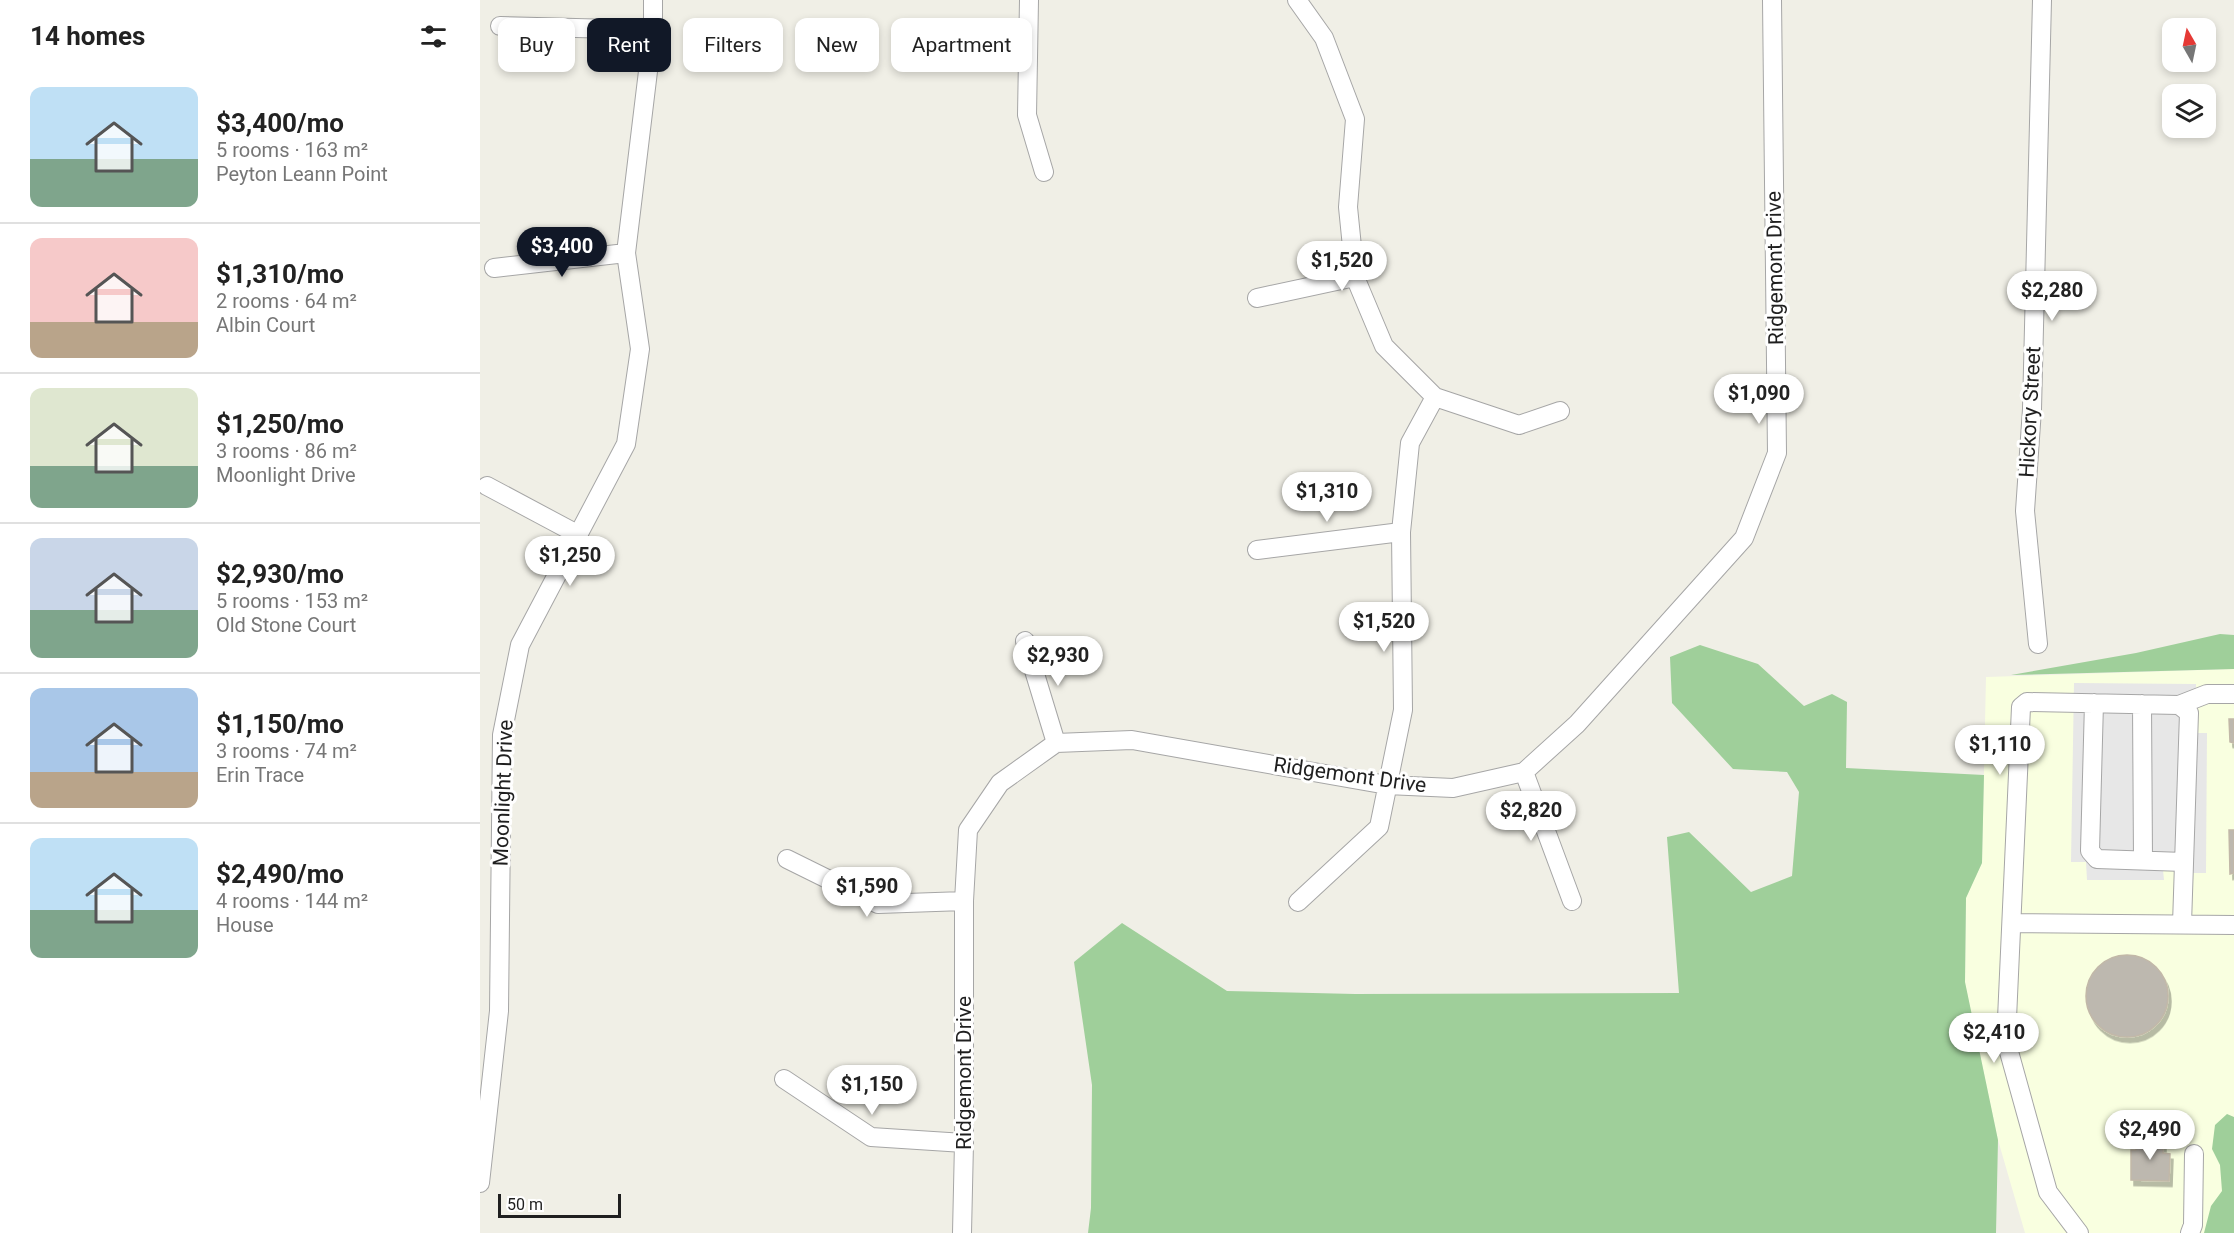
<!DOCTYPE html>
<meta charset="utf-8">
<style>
body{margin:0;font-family:Roboto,sans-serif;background:#f2f2f2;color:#222;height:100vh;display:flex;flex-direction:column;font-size:22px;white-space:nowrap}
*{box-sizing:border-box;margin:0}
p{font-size:20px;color:#767676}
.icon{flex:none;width:33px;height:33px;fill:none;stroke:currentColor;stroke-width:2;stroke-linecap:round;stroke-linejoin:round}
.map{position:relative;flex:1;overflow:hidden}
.sheet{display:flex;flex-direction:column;background:#fff;width:480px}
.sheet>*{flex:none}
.hud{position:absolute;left:18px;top:18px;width:570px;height:54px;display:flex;gap:12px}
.needle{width:39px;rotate:351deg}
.buttons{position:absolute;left:1682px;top:18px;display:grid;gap:12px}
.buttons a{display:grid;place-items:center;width:54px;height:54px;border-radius:12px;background:#fff;box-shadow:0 3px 9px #0003;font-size:30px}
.scale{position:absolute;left:18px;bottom:15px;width:123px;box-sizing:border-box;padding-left:6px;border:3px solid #1f1f1f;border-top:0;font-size:16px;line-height:21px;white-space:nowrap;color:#1f1f1f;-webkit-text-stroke:4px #fff;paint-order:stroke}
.price{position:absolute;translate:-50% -51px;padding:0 14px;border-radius:21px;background:#fff;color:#222;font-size:20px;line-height:39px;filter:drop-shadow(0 2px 3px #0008)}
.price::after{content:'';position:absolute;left:50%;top:36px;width:18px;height:14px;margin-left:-9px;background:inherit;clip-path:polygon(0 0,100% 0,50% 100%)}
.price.on{background:#111827;color:#fff}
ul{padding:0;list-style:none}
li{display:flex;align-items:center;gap:18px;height:150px;padding:0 30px}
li+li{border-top:2px solid #e0e0e0}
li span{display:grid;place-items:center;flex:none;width:168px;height:120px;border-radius:12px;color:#555}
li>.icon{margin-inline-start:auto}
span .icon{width:72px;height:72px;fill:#fffc;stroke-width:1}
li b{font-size:26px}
h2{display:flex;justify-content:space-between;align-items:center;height:72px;padding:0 30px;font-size:26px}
.tag{padding:0 21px;border-radius:12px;background:#fff;box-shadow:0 3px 9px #0003;font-size:21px;line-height:54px}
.tag.on{background:#111827;color:#fff}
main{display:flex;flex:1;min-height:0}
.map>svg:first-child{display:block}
.education{fill:#f9ffe0}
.forest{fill:#9fcf9a}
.parking{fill:#e7e7e7}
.building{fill:#bdb8af;stroke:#c2b8a8;stroke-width:1.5;filter:url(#shadow)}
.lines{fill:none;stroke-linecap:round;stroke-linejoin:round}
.minor-casing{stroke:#a6a6a6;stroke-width:20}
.minor{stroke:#fff;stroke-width:18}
.labels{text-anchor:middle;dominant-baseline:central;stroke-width:6;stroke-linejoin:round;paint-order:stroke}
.street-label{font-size:21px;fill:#1f1f1f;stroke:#fff}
</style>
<main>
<section class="sheet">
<h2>14 homes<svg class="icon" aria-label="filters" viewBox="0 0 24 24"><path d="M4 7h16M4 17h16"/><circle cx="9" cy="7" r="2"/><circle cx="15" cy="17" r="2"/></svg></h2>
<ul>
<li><span style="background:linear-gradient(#bfe0f5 60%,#7fa58c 0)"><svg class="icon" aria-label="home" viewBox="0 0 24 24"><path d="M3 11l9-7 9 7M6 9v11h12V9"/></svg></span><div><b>$3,400/mo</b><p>5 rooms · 163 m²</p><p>Peyton Leann Point</p></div></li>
<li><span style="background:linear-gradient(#f6c9c9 70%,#b9a48a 0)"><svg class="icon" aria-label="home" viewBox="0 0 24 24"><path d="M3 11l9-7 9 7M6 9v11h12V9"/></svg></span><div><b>$1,310/mo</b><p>2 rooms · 64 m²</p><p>Albin Court</p></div></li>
<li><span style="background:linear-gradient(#dfe7d0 65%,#7fa58c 0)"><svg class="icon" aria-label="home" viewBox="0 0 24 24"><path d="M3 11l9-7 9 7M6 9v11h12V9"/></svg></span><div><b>$1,250/mo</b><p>3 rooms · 86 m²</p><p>Moonlight Drive</p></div></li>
<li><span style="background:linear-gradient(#c9d6e8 60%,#7fa58c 0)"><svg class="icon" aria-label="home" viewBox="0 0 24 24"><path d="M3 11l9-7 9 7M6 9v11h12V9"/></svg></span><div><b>$2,930/mo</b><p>5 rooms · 153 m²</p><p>Old Stone Court</p></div></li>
<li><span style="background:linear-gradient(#a9c7e8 70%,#b9a48a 0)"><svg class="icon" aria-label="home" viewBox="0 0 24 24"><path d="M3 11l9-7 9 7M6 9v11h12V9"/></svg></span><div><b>$1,150/mo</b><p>3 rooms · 74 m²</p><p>Erin Trace</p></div></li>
<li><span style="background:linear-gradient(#bfe0f5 60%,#7fa58c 0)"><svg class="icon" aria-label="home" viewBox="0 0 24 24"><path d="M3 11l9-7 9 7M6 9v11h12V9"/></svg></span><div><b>$2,490/mo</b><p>4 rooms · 144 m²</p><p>House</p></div></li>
</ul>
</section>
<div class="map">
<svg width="1754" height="1233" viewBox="0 0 1754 1233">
<defs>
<filter id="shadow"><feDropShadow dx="3" dy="5.5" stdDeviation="0" flood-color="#0004"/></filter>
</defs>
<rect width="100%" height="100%" fill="#f0efe6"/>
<path class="education" d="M1754,669v564h-209l-27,-93 -33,-157 1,-86 16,-34 4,-186z"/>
<path class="forest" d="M1740,634l14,1v34l-223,6 125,-22z
M1220,645l58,19 46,42 28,-12 15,8 -1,66 138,7 -2,88 -16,35 -1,84 33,158 -2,93h-908l3,-25 1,-123 -18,-123 48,-39 105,68 128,3 324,-1 -12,-156 22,-5 62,60 41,-16 7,-84 -12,-20 -54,-3 -61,-66 -2,-46z
M1747,1114l7,3v116h-30l7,-27 11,-15 -2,-26 -8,-16 3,-24z"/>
<path class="parking" d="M1594,683l122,1 -1,49h12l-1,140h-31l-7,-6 -5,3 1,10h-77l-1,-18h-15z"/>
<path class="building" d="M1749,719h5v24l-4,-1z
M1749,830h5v43l-4,1z
M1606 996a41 41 0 1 1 82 0a41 41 0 1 1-82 0Z
M1656,1139h27v14l7,1 -1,27 -38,-1v-30h5z"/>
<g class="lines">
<g class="minor-casing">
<path id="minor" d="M549,0l-2,115 17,57
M817,0l27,38 31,81 -7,88 7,70 29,69 51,51 84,28 41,-14
M20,26l153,4
M14,268l132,-15
M777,298l98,-21
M7,486l90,48
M777,550l144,-18
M545,641l31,102
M1558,644l-13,-133 7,-102 10,-409
M1614,703l-4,148 7,8 87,3
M1662,704l1,156
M1699,705l28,-11h27
M1044,772l48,129
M307,859l91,45 86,-3
M818,902l81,-75 24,-117 -2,-178 9,-89 25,-46
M1532,923l222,2
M304,1079l87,58 93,6
M0,1183l19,-172 3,-276 18,-90 106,-201 14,-95 -14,-96 27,-223v-30
M482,1233l2,-90v-242l4,-71 32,-47 56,-40 76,-3 255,45 66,3 71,-16 53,-48 167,-186 33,-85 -5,-453
M1599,1233l-31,-41 -42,-151 15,-334 6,-5 152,3 10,8 -7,211
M1710,1233l3,-8 1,-71"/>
</g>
<use href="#minor" class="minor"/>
</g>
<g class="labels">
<g class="street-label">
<text transform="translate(1295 268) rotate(-91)">Ridgemont Drive</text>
<text transform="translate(1550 412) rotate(-87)">Hickory Street</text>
<text transform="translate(870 775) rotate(8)">Ridgemont Drive</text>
<text transform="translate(23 793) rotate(-88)">Moonlight Drive</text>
<text transform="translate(484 1073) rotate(-90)">Ridgemont Drive</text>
</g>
</g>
</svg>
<div class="buttons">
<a><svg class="needle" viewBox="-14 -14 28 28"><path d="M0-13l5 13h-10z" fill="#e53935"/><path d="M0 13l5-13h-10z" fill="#767676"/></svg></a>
<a><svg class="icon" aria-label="layers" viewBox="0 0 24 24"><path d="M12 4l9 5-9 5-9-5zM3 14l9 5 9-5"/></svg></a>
</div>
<div class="scale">50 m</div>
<b class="price on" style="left:82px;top:278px">$3,400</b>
<b class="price" style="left:862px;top:292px">$1,520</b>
<b class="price" style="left:1572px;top:322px">$2,280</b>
<b class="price" style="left:1279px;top:425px">$1,090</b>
<b class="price" style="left:847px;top:523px">$1,310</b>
<b class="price" style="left:90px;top:587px">$1,250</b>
<b class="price" style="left:904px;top:653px">$1,520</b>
<b class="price" style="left:578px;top:687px">$2,930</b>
<b class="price" style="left:1520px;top:776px">$1,110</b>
<b class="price" style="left:1051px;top:842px">$2,820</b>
<b class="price" style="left:387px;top:918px">$1,590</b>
<b class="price" style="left:1514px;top:1064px">$2,410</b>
<b class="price" style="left:392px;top:1116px">$1,150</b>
<b class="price" style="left:1670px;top:1161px">$2,490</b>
<div class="hud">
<a class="tag">Buy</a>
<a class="tag on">Rent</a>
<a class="tag">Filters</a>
<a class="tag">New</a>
<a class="tag">Apartment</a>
</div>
</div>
</main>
